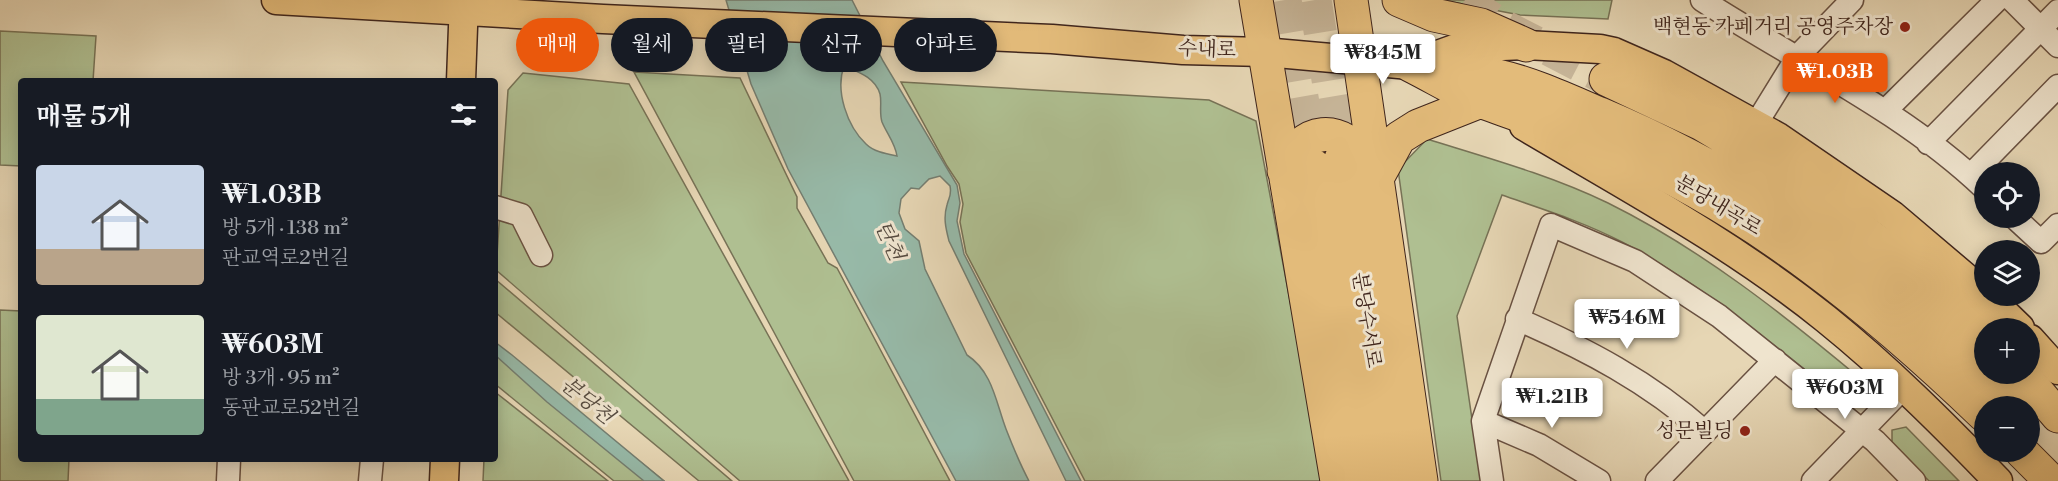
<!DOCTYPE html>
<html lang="ko">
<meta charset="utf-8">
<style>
body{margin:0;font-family:"Libre Bodoni","Noto Serif KR",serif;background:#20242c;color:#f1f3f6;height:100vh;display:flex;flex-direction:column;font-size:22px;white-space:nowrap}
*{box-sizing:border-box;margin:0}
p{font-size:20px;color:#9ea1a6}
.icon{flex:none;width:33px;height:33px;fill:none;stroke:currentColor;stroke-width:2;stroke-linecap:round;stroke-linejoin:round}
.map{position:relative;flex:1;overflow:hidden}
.drawer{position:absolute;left:18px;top:78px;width:480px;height:384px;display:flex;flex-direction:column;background:#171b24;border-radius:6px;box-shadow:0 3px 15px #0003}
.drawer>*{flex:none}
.banner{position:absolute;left:516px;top:18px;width:570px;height:54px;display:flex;gap:12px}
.controls{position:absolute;left:1974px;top:162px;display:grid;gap:12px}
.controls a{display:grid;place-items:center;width:66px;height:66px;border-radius:50%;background:#171b24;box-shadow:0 3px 15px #0003;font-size:30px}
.price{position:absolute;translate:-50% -51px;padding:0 14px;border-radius:6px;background:#fff;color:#222;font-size:20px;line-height:39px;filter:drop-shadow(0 2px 3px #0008)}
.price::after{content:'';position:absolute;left:50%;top:36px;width:18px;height:14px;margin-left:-9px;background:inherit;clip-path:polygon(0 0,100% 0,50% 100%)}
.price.current{background:#ea580c;color:#fff}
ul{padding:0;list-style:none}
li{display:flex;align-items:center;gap:18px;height:150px;padding:0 18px}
li span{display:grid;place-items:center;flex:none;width:168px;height:120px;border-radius:6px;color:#555}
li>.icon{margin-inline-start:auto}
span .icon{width:72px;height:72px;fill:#fffc;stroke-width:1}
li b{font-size:26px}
h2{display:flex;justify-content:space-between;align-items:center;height:72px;padding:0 18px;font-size:26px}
.pill{padding:0 21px;border-radius:27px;background:#171b24;box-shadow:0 3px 15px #0003;font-size:21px;line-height:54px}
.pill.current{background:#ea580c;color:#fff}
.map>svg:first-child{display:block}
.green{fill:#afbf91;stroke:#777256;stroke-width:1.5}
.water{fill:#97baa9;stroke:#747e71;stroke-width:1.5;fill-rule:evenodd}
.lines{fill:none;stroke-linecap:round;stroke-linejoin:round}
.highway-tunnel{stroke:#c5b396;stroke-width:33;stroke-dasharray:33 16;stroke-linecap:butt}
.minor-casing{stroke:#695142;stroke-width:25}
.major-casing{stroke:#3f251c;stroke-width:31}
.highway-casing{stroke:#3f251c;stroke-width:35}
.minor{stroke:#efe4ce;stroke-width:22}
.major{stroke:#e3bb7a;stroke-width:28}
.highway{stroke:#e3bb7a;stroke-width:33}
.poi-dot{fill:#8f2418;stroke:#efe4ce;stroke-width:2}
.labels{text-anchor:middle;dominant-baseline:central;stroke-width:6;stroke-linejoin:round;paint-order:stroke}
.poi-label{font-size:20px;fill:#3f251c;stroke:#efe4ce;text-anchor:end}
.street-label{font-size:20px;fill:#3f251c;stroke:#efe4ce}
.water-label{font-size:21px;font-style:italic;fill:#554a3f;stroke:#efe4ce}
</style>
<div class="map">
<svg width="2058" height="481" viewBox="0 0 2058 481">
<rect width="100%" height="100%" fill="#e6d6b4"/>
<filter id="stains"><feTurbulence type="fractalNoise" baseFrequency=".00333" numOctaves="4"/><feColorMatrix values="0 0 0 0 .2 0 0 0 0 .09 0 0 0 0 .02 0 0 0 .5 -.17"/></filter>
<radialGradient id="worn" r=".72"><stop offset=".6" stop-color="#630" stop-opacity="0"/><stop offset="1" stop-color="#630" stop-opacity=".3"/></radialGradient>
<path class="green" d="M1442,0h170l-4,19 -88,-4z
M0,31l96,5 -3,45h-72v85l-21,-1z
M634,72l106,6 57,119v11l31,55 9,5 113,213h-96z
M523,73l106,11 220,397h-109l-244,-211 12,-180z
M901,82l308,18 47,21 68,360h-239l-119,-228 -6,-31 3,-18 -4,-20 -12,-18z
M1427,139c61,19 123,36 181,64 93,46 175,111 254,177l2,17 -5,6 -14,-1c-71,-57 -142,-117 -223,-160 -38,-20 -80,-33 -120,-47l-45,121 24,165h-40l-43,-312z
M495,279l237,202h-33l-204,-169z
M0,310l21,1v148h48l-1,22h-68z
M495,349l148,115 21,17h-50l-119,-97z
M495,392l113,89h-125l1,-22h11z
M1906,427l53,54h-30l-37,-38v-13z"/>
<path class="water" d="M726,0h126l31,61 74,124 3,18 -3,18 7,33 117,227h-15l-2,-4 -115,-236c-3,-12 -6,-23 -2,-36 2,-8 5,-10 3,-19l-10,-10 -11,3 -10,10 -8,-1 -10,11 -2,14 6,16 14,12 6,28 42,86c26,17 29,48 39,74 7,18 14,35 23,52h-73l-168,-312 -37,-85zM844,66c14,6 31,11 36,28 2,9 -1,18 2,28 5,12 13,21 15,34 -10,-2 -23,-4 -31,-12 -19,-18 -31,-53 -22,-78z
M495,342l17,13 152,126h-20l-97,-79 -52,-47z"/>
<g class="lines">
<path class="highway-tunnel" d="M1285,0l29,166
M1315,0l26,159
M1465,0l33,23 108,56"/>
<g class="minor-casing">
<path id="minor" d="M1702,0c94,61 200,110 282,188
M2012,0l46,46
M1885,111l112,-111
M1756,124l42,-68 54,-56
M1928,143l130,-132
M1971,175l87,-89
M495,207l26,8 20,40
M2015,218l26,24 17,-17
M1517,319c69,30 132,63 188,113
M1483,421l56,24 60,36
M228,481l1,-22
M370,481l2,-22
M1492,481l-9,-60 68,-196 84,36 84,55 156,125 39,40
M1657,481l118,-121
M1813,481l92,-95"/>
</g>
<g class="major-casing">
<path id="major" d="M276,0l327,19 449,20 131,11 81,2 146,13 47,-17 69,-3 74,4 14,3 50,22 114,63 114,78 92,78
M461,81l3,-81
M1524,126c103,61 209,118 302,193 62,50 117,105 172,162
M1987,296l33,32
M2030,339l28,31
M444,481l1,-22"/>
</g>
<g class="highway-casing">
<path id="highway" d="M1256,0l81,481
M1351,0l70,481
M1399,0l35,15 47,10 45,20
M1410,65c24,12 48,27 73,37 44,17 90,30 133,49 139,62 259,159 368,264
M1430,67c23,2 46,3 68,9 35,8 69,24 102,38 143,60 273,150 384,258
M1606,79l96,45 88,53 115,85 79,71
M1341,159l50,322
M1314,166l49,315
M1284,171c16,-45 59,-49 82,-8
M1376,180l23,-42 19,-12 63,-25
M1986,374l35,32
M2022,374l36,42
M2022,452l29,29"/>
</g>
<use href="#minor" class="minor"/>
<use href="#major" class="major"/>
<use href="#highway" class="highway"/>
</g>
<g class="poi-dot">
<circle cx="1905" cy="27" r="6"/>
<circle cx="1745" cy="431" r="6"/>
</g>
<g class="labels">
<g class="poi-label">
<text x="1893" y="27">백현동 카페거리 공영주차장</text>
<text x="1733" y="431">성문빌딩</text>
</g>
<g class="street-label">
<text transform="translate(1207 50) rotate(2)">수내로</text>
<text transform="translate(1718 206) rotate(31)">분당내곡로</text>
<text transform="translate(1366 320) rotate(81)">분당수서로</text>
</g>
<g class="water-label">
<text transform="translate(889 241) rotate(66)">탄천</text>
<text transform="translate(587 401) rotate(39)">분당천</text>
</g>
</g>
<rect width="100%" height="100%" filter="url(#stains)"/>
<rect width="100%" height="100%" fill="url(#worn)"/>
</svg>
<div class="controls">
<a><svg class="icon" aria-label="locate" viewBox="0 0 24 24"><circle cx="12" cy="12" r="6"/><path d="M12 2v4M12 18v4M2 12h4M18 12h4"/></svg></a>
<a><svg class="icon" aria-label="layers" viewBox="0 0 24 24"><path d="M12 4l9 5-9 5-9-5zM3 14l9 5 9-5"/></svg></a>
<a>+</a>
<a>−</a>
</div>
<b class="price" style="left:1383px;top:85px">₩845M</b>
<b class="price current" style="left:1835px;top:104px">₩1.03B</b>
<b class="price" style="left:1627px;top:350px">₩546M</b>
<b class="price" style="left:1845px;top:420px">₩603M</b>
<b class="price" style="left:1552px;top:429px">₩1.21B</b>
<div class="banner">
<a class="pill current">매매</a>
<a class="pill">월세</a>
<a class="pill">필터</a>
<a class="pill">신규</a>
<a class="pill">아파트</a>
</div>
<section class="drawer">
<h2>매물 5개<svg class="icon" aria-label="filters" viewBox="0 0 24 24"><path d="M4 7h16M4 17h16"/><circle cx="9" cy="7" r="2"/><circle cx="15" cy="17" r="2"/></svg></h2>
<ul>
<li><span style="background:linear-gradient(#c9d6e8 70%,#b9a48a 0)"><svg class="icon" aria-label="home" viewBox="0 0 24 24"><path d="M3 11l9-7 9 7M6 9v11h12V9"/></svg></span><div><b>₩1.03B</b><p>방 5개 · 138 m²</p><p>판교역로2번길</p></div></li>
<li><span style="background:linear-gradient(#dfe7d0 70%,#7fa58c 0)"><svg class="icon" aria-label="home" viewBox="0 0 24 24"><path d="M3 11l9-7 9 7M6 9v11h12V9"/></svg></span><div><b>₩603M</b><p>방 3개 · 95 m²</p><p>동판교로52번길</p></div></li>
</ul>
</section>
</div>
